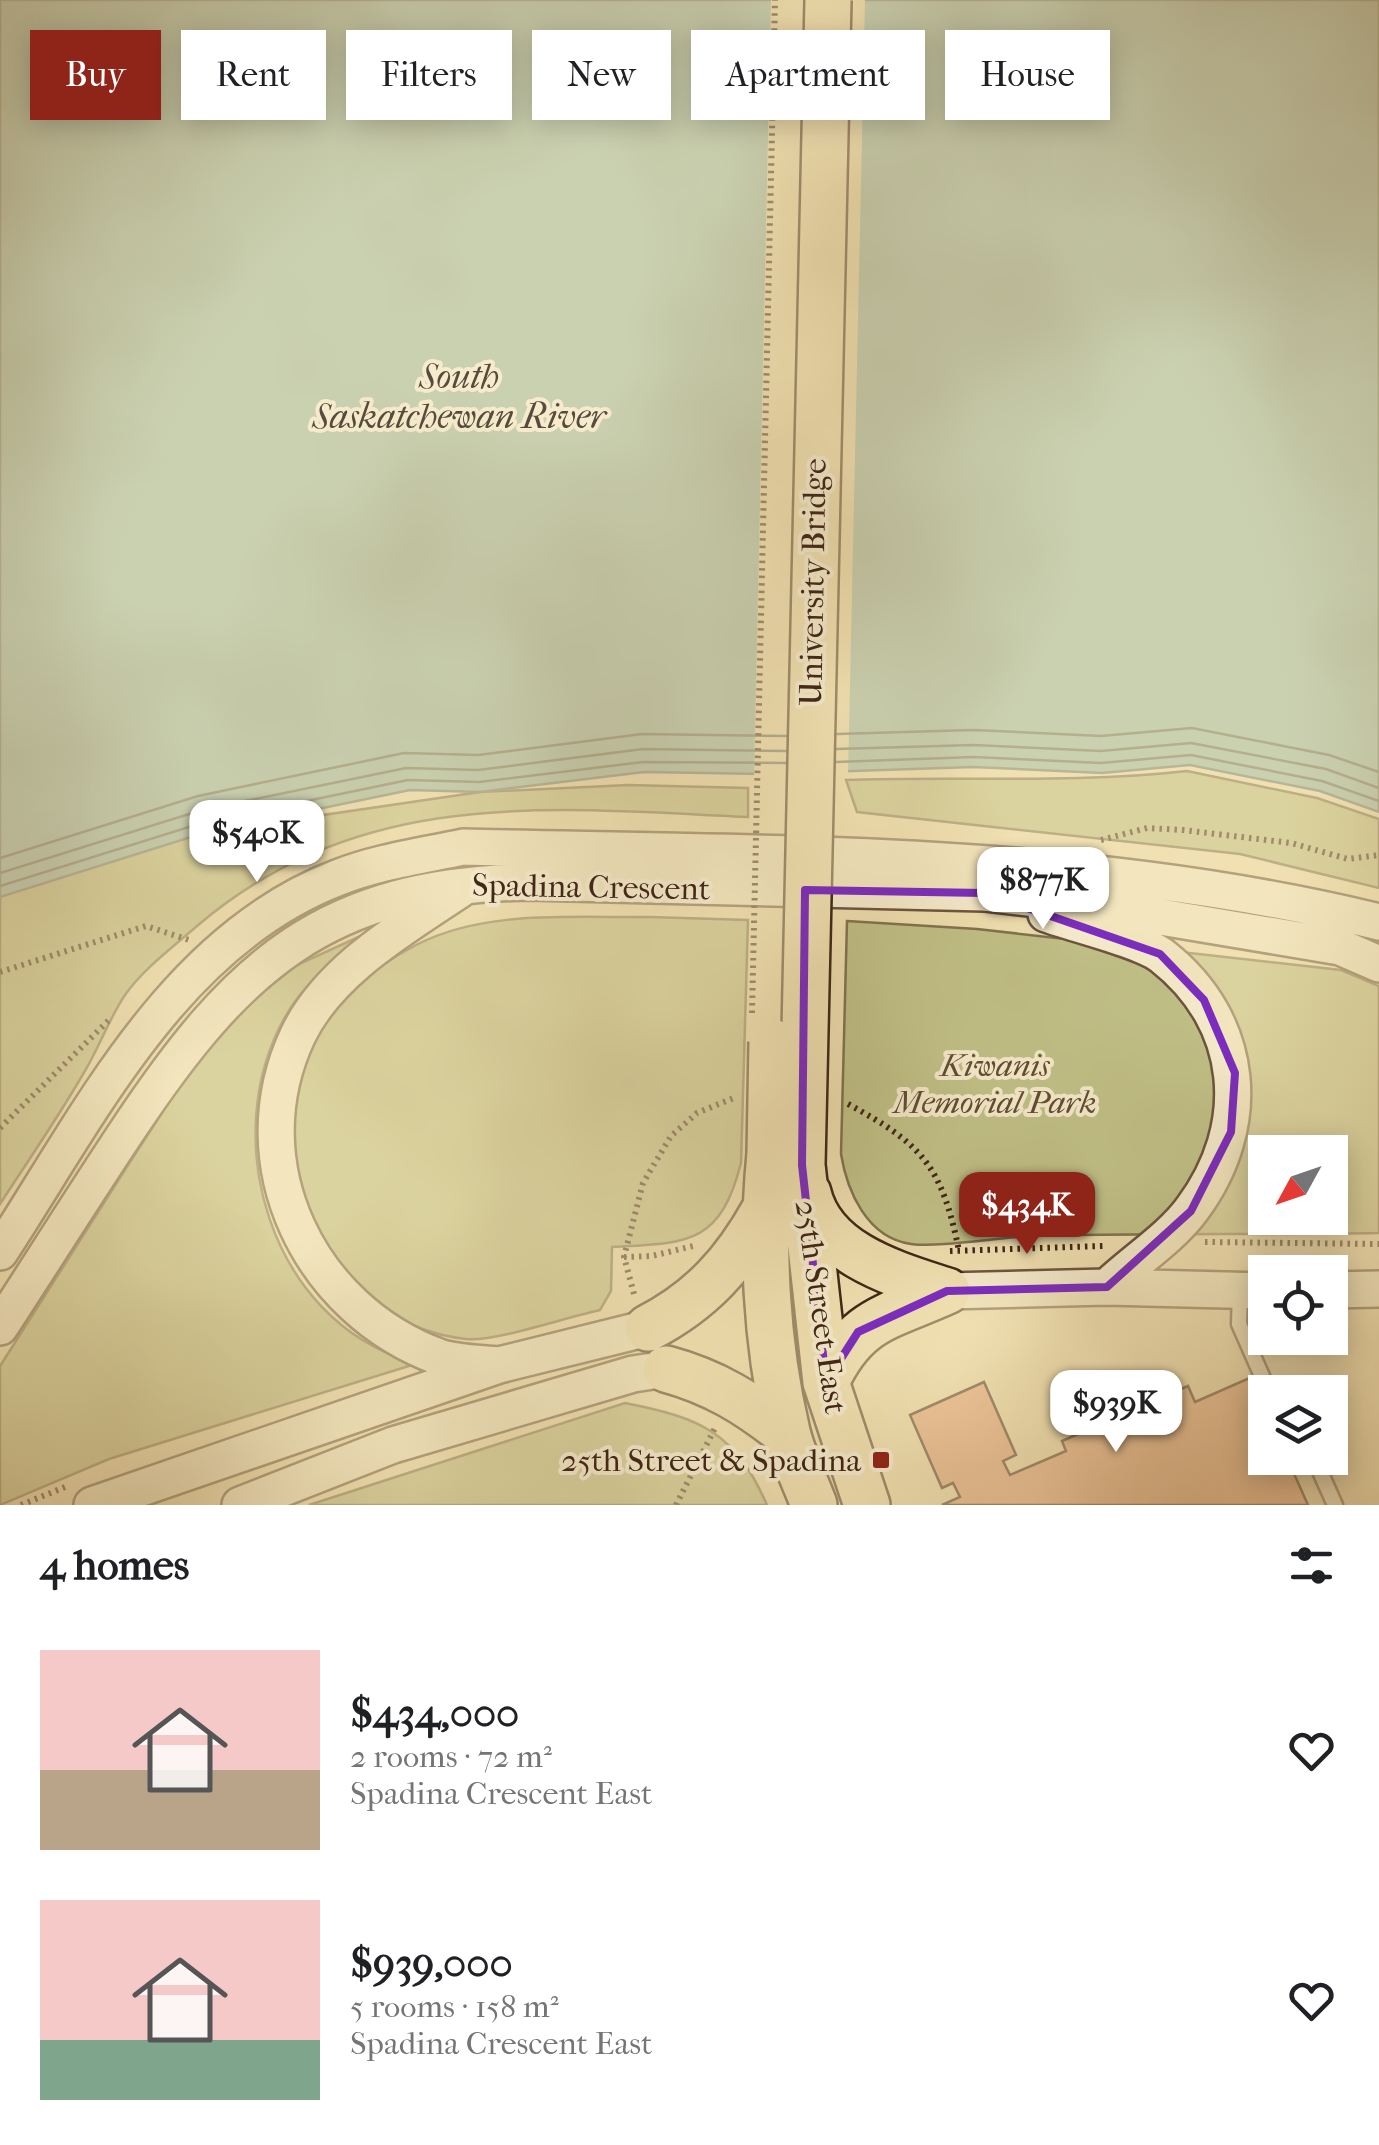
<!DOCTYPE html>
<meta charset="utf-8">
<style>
body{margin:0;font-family:"IM FELL French Canon",serif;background:#f2f2f2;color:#202124;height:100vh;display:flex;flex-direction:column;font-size:38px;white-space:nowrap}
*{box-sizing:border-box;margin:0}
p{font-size:32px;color:#757577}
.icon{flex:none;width:55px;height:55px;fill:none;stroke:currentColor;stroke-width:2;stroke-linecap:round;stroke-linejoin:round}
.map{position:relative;height:1505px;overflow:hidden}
.panel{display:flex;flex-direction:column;background:#fff;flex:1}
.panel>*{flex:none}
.guide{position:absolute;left:30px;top:30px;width:1320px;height:90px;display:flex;gap:20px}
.needle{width:65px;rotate:230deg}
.fabs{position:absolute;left:1248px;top:1135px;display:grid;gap:20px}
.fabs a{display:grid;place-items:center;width:100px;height:100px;border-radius:0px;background:#fff;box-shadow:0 5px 25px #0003;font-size:50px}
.price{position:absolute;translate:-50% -85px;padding:0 22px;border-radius:20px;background:#fff;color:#222;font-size:32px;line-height:65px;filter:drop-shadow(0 2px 5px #0008)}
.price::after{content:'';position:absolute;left:50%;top:60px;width:30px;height:22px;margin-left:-15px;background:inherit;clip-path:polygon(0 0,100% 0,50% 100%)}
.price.active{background:#8f2418;color:#fff}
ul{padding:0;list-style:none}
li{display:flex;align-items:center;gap:30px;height:250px;padding:0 40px}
li span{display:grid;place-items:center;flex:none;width:280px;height:200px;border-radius:0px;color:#555}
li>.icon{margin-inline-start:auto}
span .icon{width:120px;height:120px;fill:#fffc;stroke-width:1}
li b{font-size:42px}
h2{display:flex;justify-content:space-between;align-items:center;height:120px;padding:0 40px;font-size:42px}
.chip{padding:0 35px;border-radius:0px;background:#fff;box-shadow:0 5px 25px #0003;font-size:35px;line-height:90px}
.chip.active{background:#8f2418;color:#fff}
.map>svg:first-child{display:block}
.green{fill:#c1c188;stroke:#80734f;stroke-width:2.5;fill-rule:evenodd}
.water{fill:#9bbdaf;stroke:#768072;stroke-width:2.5}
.pier{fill:#f1e1b2}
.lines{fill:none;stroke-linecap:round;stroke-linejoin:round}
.shore{stroke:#6d7162;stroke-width:2.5}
.building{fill:#e7a27a;stroke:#3f2516;stroke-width:2.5}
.service-casing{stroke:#6c543d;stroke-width:19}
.tertiary-casing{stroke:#6c543d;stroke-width:40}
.primary-casing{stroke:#3f2516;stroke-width:50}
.path{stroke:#3f2516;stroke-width:6;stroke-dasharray:2.5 5;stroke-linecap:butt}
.service{stroke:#f6eccd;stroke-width:14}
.tertiary{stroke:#f6eccd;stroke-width:35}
.primary{stroke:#f1e1b2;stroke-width:45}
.primary-bridge-casing{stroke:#3f2516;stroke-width:50;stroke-linecap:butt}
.path-bridge{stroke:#3f2516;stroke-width:6;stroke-dasharray:2.5 5;stroke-linecap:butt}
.primary-bridge{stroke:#f1e1b2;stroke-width:45}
.marked{fill:none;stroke:#7b2cbf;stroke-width:8;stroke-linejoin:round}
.poi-dot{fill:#8f2418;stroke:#f6eccd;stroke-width:4}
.labels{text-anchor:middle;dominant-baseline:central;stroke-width:8;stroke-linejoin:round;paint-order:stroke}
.street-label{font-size:32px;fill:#3f2516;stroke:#f6eccd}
.park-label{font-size:32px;font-style:italic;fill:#604c32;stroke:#f6eccd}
.poi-label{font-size:32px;fill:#3f2516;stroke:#f6eccd;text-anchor:end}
.water-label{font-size:35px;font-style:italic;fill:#564b3c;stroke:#f6eccd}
</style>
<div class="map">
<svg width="1379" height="1505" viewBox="0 0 1379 1505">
<rect width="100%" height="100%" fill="#f1e1b2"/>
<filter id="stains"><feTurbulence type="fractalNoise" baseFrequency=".002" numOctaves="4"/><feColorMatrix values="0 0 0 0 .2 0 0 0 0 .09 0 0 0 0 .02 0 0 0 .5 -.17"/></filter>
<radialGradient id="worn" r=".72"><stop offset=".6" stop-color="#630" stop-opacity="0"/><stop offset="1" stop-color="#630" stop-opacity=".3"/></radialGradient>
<path class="green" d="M1187,771l130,27 62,21v69l-139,-34 -383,-42 -11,-32c114,-4 227,4 341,-9z
M628,785l120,3v29c-201,-9 -386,-31 -551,109 -24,21 -54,43 -72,69 -15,22 -25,50 -39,74 -26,46 -57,90 -86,135v-320l207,-52 273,-40z
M649,917l99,3 -7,243c-21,82 -53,80 -129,84l-1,44 -11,19c-33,7 -105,32 -134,29 -134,-14 -212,-172 -157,-290 21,-46 63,-81 107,-104 70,-36 157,-27 233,-28z
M847,921l130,8 364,41 38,16v247c-115,2 -230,0 -345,3 -32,1 -97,12 -123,8 -44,-6 -64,-53 -70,-90zM1265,1152h65v66h-65z
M365,934c-29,24 -61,49 -80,83 -68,120 -15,303 125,344l-1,5 -300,93 -109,46v-139l130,-204 65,-100 35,-44 67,-53z
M625,1403c76,15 110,29 142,102h-458z"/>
<path class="water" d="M0,0h1379v812l-59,-21 -130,-26 -88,8 -129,-6 -210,7 -119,-2 -164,20 -70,-2 -203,42 -207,65z"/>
<path class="pier" d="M771,0h94l-17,776 -94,3z"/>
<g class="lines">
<path class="shore" d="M837,734l136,-4 128,6 91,-8 137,27 50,17
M836,749l137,-4 128,6 90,-8 135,26 53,19
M836,762l137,-5 128,6 90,-8 131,26 57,20
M0,858l198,-62 206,-43 74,2 164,-21 145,2
M0,873l202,-63 204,-42 72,2 165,-21 143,2
M0,886l205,-64 203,-42 71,2 164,-20 143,1"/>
</g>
<path class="building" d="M1252,1377l13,30v51h22l21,47h-366l18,-8 -7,-14 -11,5 -32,-73 74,-33 32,73 -13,6 7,14 56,-24 -4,-10 126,-55 7,16z"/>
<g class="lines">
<g class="service-casing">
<path id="service" d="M1240,1291l-1,33 30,68
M1314,1458l21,47"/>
</g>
<g class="tertiary-casing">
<path id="tertiary" d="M461,889c-58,39 -132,81 -163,146 -61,129 12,275 141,322 18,6 41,6 60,8
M1046,914c28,10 95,26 116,42 84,66 92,170 30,253 -21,29 -59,53 -85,78
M0,1252c90,-138 174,-311 337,-374 40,-16 84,-22 126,-31 304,7 618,2 916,75
M1330,1290l49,-1
M947,1291l160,-4 158,4
M0,1327c43,-66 85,-133 129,-199 108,-162 196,-243 400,-246l455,11 105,12 251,42 39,17
M92,1505l407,-140 149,-37
M240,1505l153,-60 240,-71 33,-5"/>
</g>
<g class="primary-casing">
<path id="primary" d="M770,1154c-9,90 -4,189 17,278 6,25 18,49 27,73
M802,1165l24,217 41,123
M808,1193c14,61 87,81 139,98
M648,1328c54,-28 87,-65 116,-117
M666,1369c48,13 82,34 121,65
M826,1382c30,-64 61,-64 121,-91"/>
</g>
<path class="path" d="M1101,840l46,-12 36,2 108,13 57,16 31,-4
M0,972l146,-46 43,14
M848,1104c74,40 94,62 111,147
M0,1128l109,-108
M1205,1242l174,2
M950,1251l153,-5
M624,1257l28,-1 41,-10
M634,1294l-10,-37 19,-74 28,-47 26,-23 39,-16
M21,1505l44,-18
M676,1505l40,-79"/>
<use href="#service" class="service"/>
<use href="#tertiary" class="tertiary"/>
<use href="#primary" class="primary"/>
<g class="primary-bridge-casing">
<path id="primary-bridge" d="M770,1154l2,-112
M802,1165l26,-1165"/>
</g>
<path class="path-bridge" d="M752,1013l23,-1013"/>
<use href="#primary-bridge" class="primary-bridge"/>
</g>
<path d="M0 0H1379V1505H0ZM805,890l179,3 176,61 44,46 31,73 -4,59 -40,79 -84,76 -160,4 -89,41 -32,50 -24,-217z" fill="#f1e1b2" fill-opacity=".55" fill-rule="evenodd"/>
<path class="marked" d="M805,890l179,3 176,61 44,46 31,73 -4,59 -40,79 -84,76 -160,4 -89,41 -32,50 -24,-217z"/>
<rect class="poi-dot" x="871" y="1450" width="20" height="20" rx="5"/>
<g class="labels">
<g class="street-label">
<text transform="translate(813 582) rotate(-89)">University Bridge</text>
<text transform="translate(591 887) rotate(1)">Spadina Crescent</text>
<text transform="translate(821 1307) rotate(82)">25th Street East</text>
</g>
<g class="park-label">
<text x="995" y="1065">Kiwanis<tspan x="995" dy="37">Memorial Park</tspan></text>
</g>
<g class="poi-label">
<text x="861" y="1460">25th Street &amp; Spadina</text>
</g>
<g class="water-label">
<text x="459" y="376">South<tspan x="459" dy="40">Saskatchewan River</tspan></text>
</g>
</g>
<rect width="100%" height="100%" filter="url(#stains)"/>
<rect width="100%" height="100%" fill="url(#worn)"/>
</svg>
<div class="fabs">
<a><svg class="needle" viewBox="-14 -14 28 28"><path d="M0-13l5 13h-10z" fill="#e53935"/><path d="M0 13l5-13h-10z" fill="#757577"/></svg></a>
<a><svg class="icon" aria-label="locate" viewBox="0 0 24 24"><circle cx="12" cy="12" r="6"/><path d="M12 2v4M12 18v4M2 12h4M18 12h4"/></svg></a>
<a><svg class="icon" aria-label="layers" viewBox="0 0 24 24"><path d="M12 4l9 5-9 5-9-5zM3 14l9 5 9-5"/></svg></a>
</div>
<b class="price" style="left:257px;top:885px">$540K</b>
<b class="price" style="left:1043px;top:932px">$877K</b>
<b class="price active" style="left:1027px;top:1257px">$434K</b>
<b class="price" style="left:1116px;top:1455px">$939K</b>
<div class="guide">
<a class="chip active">Buy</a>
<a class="chip">Rent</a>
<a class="chip">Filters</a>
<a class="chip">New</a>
<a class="chip">Apartment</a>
<a class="chip">House</a>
</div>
</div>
<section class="panel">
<h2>4 homes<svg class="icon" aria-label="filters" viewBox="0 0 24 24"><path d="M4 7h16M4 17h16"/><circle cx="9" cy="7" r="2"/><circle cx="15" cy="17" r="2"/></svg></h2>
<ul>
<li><span style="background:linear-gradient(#f6c9c9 60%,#b9a48a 0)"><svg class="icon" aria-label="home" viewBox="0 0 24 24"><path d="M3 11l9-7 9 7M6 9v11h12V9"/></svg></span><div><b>$434,000</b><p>2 rooms · 72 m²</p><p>Spadina Crescent East</p></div><svg class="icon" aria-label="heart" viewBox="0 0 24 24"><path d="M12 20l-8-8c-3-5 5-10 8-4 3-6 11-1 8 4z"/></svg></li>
<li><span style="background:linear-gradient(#f6c9c9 70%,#7fa58c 0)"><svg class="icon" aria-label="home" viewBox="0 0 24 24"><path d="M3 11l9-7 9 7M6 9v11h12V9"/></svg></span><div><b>$939,000</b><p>5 rooms · 158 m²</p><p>Spadina Crescent East</p></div><svg class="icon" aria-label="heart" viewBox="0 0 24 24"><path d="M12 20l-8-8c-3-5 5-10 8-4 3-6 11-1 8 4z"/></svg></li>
</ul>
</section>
